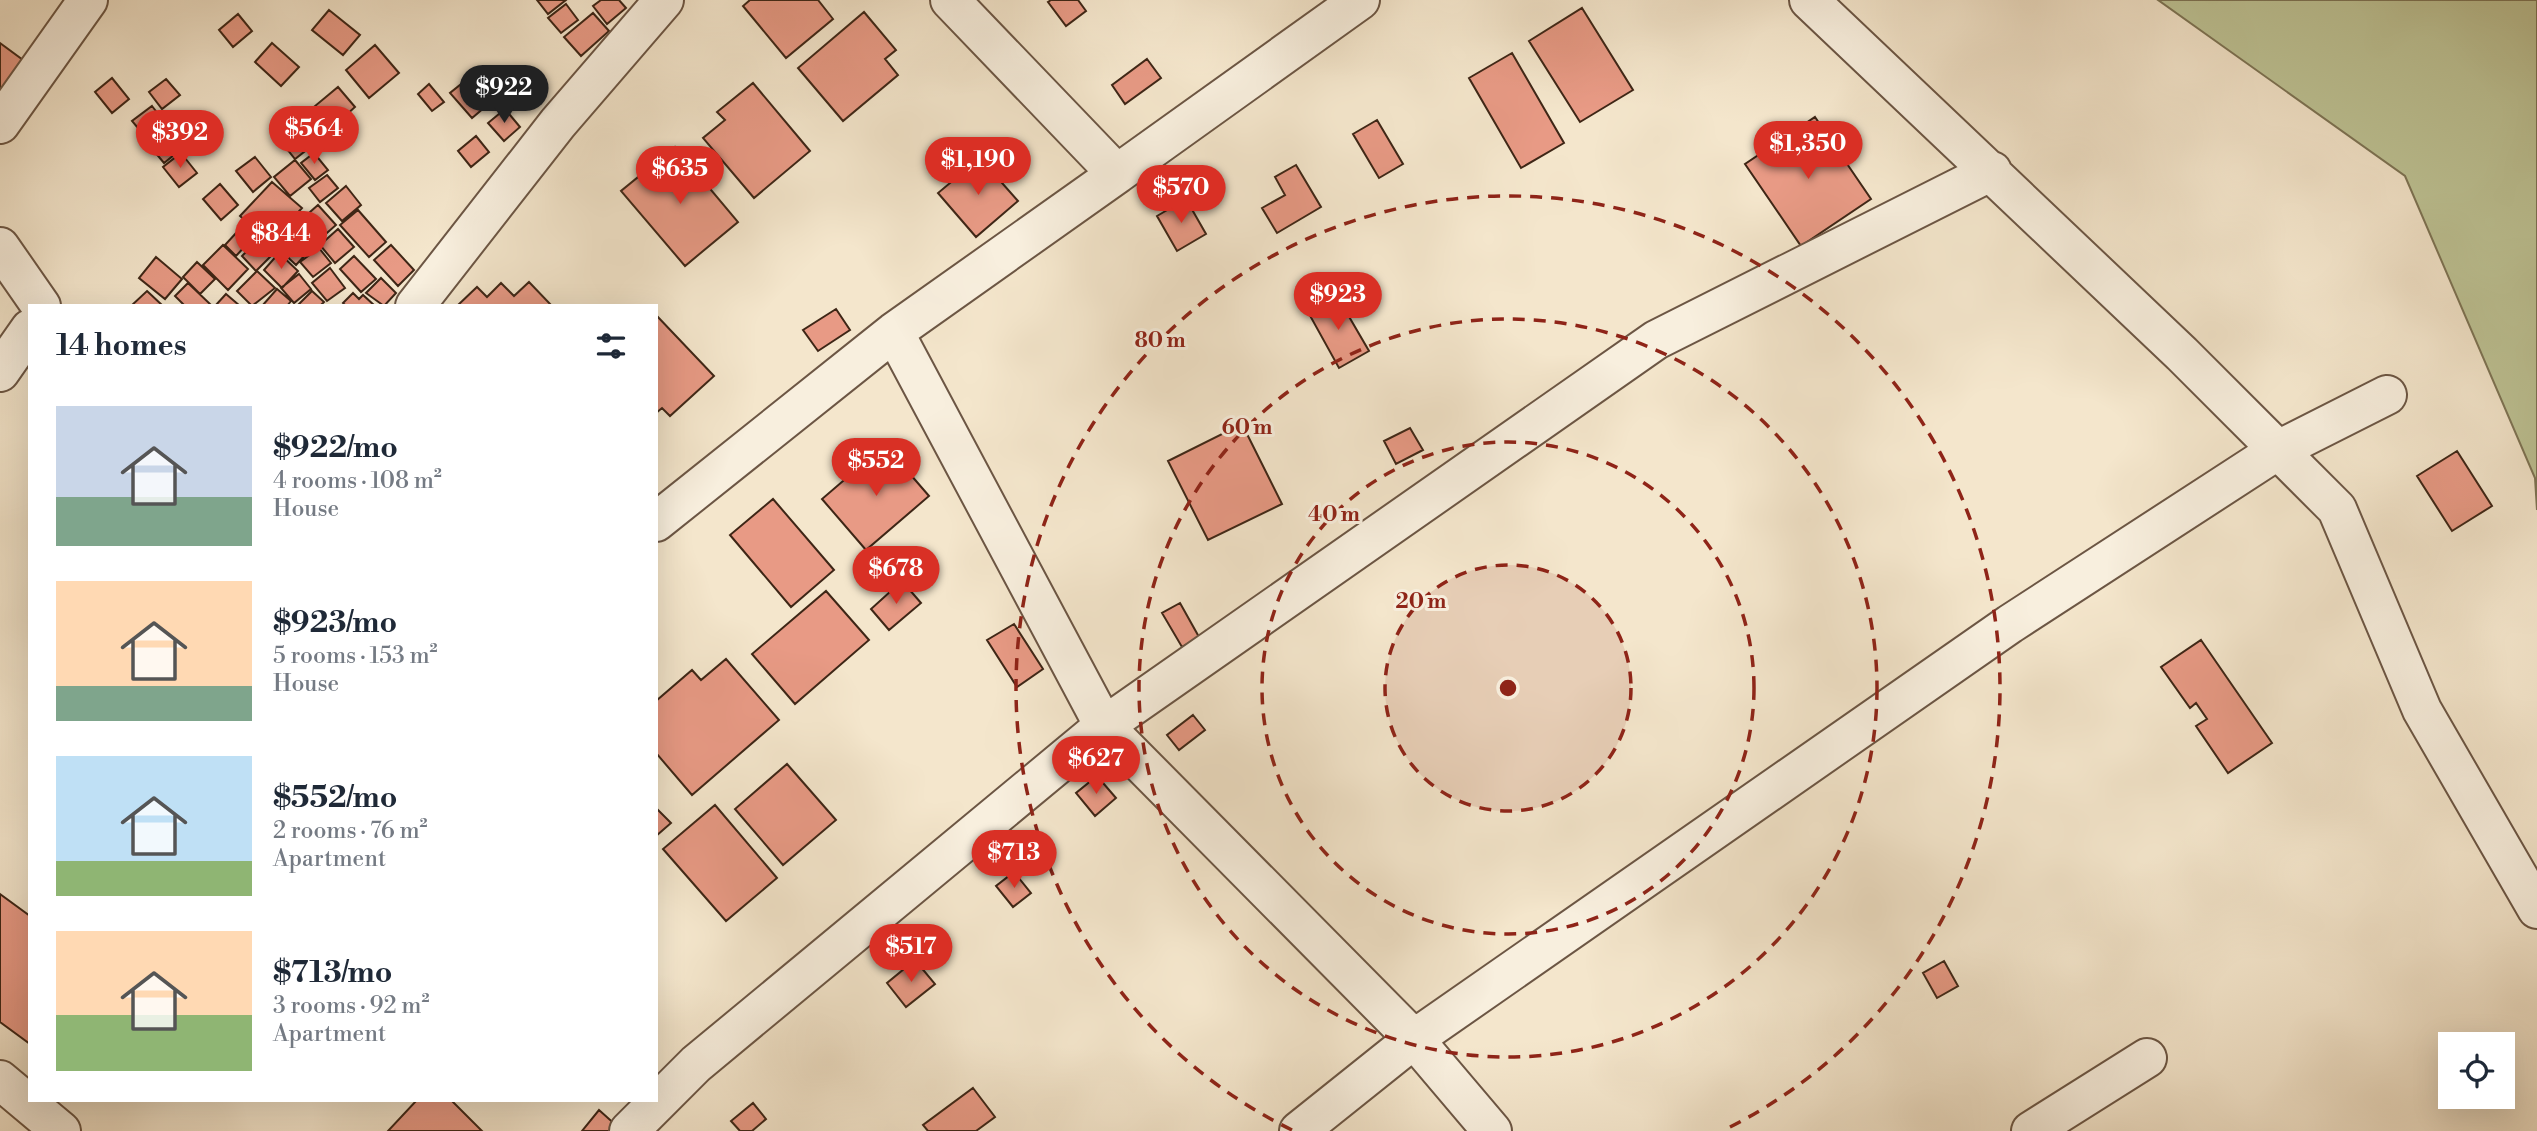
<!DOCTYPE html>
<meta charset="utf-8">
<style>
body{margin:0;font-family:"Libre Bodoni",serif;background:#f2f2f3;color:#1f2937;height:100vh;display:flex;flex-direction:column;font-size:26px;white-space:nowrap}
*{box-sizing:border-box;margin:0}
p{font-size:23px;color:#747a83}
.icon{flex:none;width:38px;height:38px;fill:none;stroke:currentColor;stroke-width:2;stroke-linecap:round;stroke-linejoin:round}
.map{position:relative;flex:1;overflow:hidden}
.side{position:absolute;left:28px;top:304px;width:630px;height:798px;display:flex;flex-direction:column;background:#fff;border-radius:0px;box-shadow:0 7px 28px #0002}
.side>*{flex:none}
.buttons{position:absolute;left:2438px;top:1032px;display:grid;gap:14px}
.buttons a{display:grid;place-items:center;width:77px;height:77px;border-radius:0px;background:#fff;box-shadow:0 7px 28px #0002;font-size:35px}
.price{position:absolute;translate:-50% -60px;padding:0 16px;border-radius:24px;background:#d93025;color:#fff;font-size:23px;line-height:46px;filter:drop-shadow(0 2px 4px #0008)}
.price::after{content:'';position:absolute;left:50%;top:42px;width:21px;height:16px;margin-left:-10px;background:inherit;clip-path:polygon(0 0,100% 0,50% 100%)}
.price.on{background:#222;color:#fff}
ul{padding:0;list-style:none}
li{display:flex;align-items:center;gap:21px;height:175px;padding:0 28px}
li span{display:grid;place-items:center;flex:none;width:196px;height:140px;border-radius:0px;color:#555}
li>.icon{margin-inline-start:auto}
span .icon{width:84px;height:84px;fill:#fffc;stroke-width:1}
li b{font-size:30px}
h2{display:flex;justify-content:space-between;align-items:center;height:84px;padding:0 28px;font-size:30px}
.map>svg:first-child{display:block}
.green{fill:#bec496;stroke:#7e7556;stroke-width:2}
.building{fill:#e89a85;stroke:#3e2616;stroke-width:2}
.lines{fill:none;stroke-linecap:round;stroke-linejoin:round}
.street-casing{stroke:#6c5644;stroke-width:42}
.street{stroke:#f8efde;stroke-width:38}
.ring{fill:none;stroke:#8f2418;stroke-width:3.5;stroke-dasharray:12 9}
.centre{fill:#8f2418;stroke:#f8efde;stroke-width:3.5}
.ring-label{font-size:21px;text-anchor:middle;font-weight:bold;fill:#8f2418;stroke:#f8efde;stroke-width:6;stroke-linejoin:round;paint-order:stroke}
</style>
<div class="map">
<svg width="2537" height="1131" viewBox="0 0 2537 1131">
<rect width="100%" height="100%" fill="#f4e6cc"/>
<filter id="stains"><feTurbulence type="fractalNoise" baseFrequency=".00286" numOctaves="4"/><feColorMatrix values="0 0 0 0 .2 0 0 0 0 .09 0 0 0 0 .02 0 0 0 .5 -.17"/></filter>
<radialGradient id="worn" r=".72"><stop offset=".6" stop-color="#630" stop-opacity="0"/><stop offset="1" stop-color="#630" stop-opacity=".3"/></radialGradient>
<path class="green" d="M2158,0h379v510l-2,-32 -130,-302z"/>
<path class="building" d="M537,0h29l-18,14z
M601,0h18l7,8 -19,16 -14,-18z
M750,0h68l15,19 -47,39 -43,-52z
M1051,0h27l8,11 -20,15 -18,-24z
M566,4l12,16 -17,13 -13,-15z
M1582,8l51,82 -53,32 -51,-81z
M329,10l31,25 -17,20 -31,-25z
M864,12l32,38 -11,9 13,16 -55,46 -45,-53z
M593,13l16,18 -28,25 -17,-19z
M238,14l14,17 -19,16 -14,-17z
M0,43l23,17 -23,31z
M272,43l27,24 -18,19 -26,-24z
M375,45l24,28 -30,25 -23,-28z
M1512,53l52,90 -43,25 -52,-90z
M1147,59l14,19 -36,26 -13,-19z
M470,77l21,25 -19,16 -22,-25z
M112,78l17,21 -17,14 -17,-21z
M166,79l14,16 -18,14 -13,-17z
M753,83l57,68 -56,47 -51,-60 22,-18 -8,-8z
M429,84l15,18 -12,9 -14,-17z
M338,87l17,20 -22,20 -18,-21z
M152,106l10,13 -19,15 -11,-13z
M505,109l15,18 -16,14 -16,-18z
M1815,117l56,82 -70,47 -56,-82z
M1377,120l26,44 -24,14 -26,-44z
M165,122l20,24 -21,17 -20,-24z
M294,128l15,20 -14,11 -16,-20z
M476,136l13,16 -18,15 -13,-16z
M675,147l63,75 -53,44 -64,-75z
M181,153l16,20 -18,14 -16,-20z
M314,153l14,17 -13,10 -14,-17z
M255,157l16,20 -18,15 -17,-21z
M980,158l38,43 -42,36 -38,-44z
M295,160l16,19 -21,17 -16,-19z
M1296,165l25,42 -44,26 -15,-25 23,-13 -10,-18z
M327,175l11,13 -18,14 -11,-14z
M272,182l30,26 -32,35 -30,-27z
M220,184l18,21 -17,15 -18,-21z
M346,186l15,19 -19,16 -16,-18z
M1186,199l20,35 -29,17 -20,-35z
M318,205l18,20 -16,14 -18,-20z
M358,210l28,32 -17,15 -29,-32z
M296,224l20,19 -20,22 -21,-20z
M338,229l16,18 -19,16 -15,-18z
M237,232l11,11 -12,13 -11,-11z
M256,242l15,14 -15,15 -14,-15z
M223,245l25,24 -20,21 -25,-25z
M391,245l23,25 -16,16 -24,-26z
M319,248l12,15 -18,14 -13,-15z
M279,253l19,18 -16,17 -18,-18z
M354,256l22,23 -15,13 -21,-23z
M156,257l26,22 -17,20 -26,-21z
M197,262l18,17 -15,15 -17,-17z
M330,268l15,20 -18,13 -15,-18z
M257,271l18,17 -23,18 -15,-15z
M299,274l12,15 -17,14 -13,-15z
M381,278l15,15 -12,13 -18,-13z
M529,282l23,24h-95l20,-19 10,10 14,-14 13,13z
M188,283l22,21 -2,2h-23l-10,-10z
M277,289l14,12 -4,5h-25z
M147,291l16,15h-32z
M312,291l12,11 -4,4h-23z
M353,293l6,6 4,-4 12,11h-29l-3,-3z
M226,294l14,12h-25z
M1337,296l32,55 -30,17 -31,-56z
M836,309l14,21 -32,21 -15,-21z
M656,315l58,61 -44,40 -8,-8 -6,5z
M1242,424l40,80 -74,36 -40,-79z
M1410,428l13,22 -27,14 -12,-23z
M885,445l44,51 -63,54 -44,-51z
M2457,451l35,55 -40,25 -35,-55z
M773,499l61,71 -43,37 -61,-72z
M902,581l19,22 -32,27 -18,-21z
M826,591l43,49 -74,64 -43,-50z
M1180,603l19,34 -17,10 -20,-34z
M1014,624l29,45 -26,18 -30,-47z
M2201,640l71,103 -44,30 -32,-47 11,-7 -11,-16 -6,5 -29,-41z
M726,659l53,61 -87,75 -36,-42v-52l36,-31 9,10z
M1193,715l12,15 -26,20 -12,-15z
M787,764l49,56 -53,45 -48,-56z
M1097,776l19,22 -21,18 -19,-23z
M715,805l62,73 -51,43 -63,-72z
M656,808l15,15 -15,13z
M1014,872l17,21 -18,14 -17,-21z
M0,894l30,22v128l-30,-22z
M915,960l20,24 -29,23 -19,-24z
M1944,961l14,25 -21,12 -14,-25z
M973,1088l22,29 -19,14h-48l-5,-6z
M416,1101h36l30,30h-94z
M753,1103l13,16 -14,12h-12l-9,-10z
M599,1110l19,17 -4,4h-32z"/>
<g class="lines">
<g class="street-casing">
<path id="street" d="M950,0l167,174 243,-174
M1809,0l373,354 155,155 85,201 115,199
M0,124l88,-124
M0,247l41,59
M415,306l143,-183 106,-123
M894,332l210,394 310,313 78,92
M0,372l30,-43
M656,522l238,-190 223,-158
M0,1080l61,51
M629,1131l67,-67 408,-338 552,-386 336,-169
M1299,1131l115,-92 596,-415 268,-174 109,-55
M2031,1131l116,-73"/>
</g>
<use href="#street" class="street"/>
</g>
<circle cx="1508" cy="688" r="123" fill="#8f2418" fill-opacity=".12"/>
<g class="ring">
<circle cx="1508" cy="688" r="123"/>
<circle cx="1508" cy="688" r="246"/>
<circle cx="1508" cy="688" r="369"/>
<path d="M1292 1130A492 492 0 1 1 1724 1130"/>
</g>
<circle cx="1508" cy="688" r="10" class="centre"/>
<g class="ring-label">
<text x="1160" y="347">80 m</text>
<text x="1247" y="434">60 m</text>
<text x="1334" y="521">40 m</text>
<text x="1421" y="608">20 m</text>
</g>
<rect width="100%" height="100%" filter="url(#stains)"/>
<rect width="100%" height="100%" fill="url(#worn)"/>
</svg>
<div class="buttons">
<a><svg class="icon" aria-label="locate" viewBox="0 0 24 24"><circle cx="12" cy="12" r="6"/><path d="M12 2v4M12 18v4M2 12h4M18 12h4"/></svg></a>
</div>
<b class="price on" style="left:504px;top:125px">$922</b>
<b class="price" style="left:314px;top:166px">$564</b>
<b class="price" style="left:180px;top:170px">$392</b>
<b class="price" style="left:1808px;top:181px">$1,350</b>
<b class="price" style="left:978px;top:197px">$1,190</b>
<b class="price" style="left:680px;top:206px">$635</b>
<b class="price" style="left:1181px;top:225px">$570</b>
<b class="price" style="left:281px;top:271px">$844</b>
<b class="price" style="left:1338px;top:332px">$923</b>
<b class="price" style="left:876px;top:498px">$552</b>
<b class="price" style="left:896px;top:606px">$678</b>
<b class="price" style="left:1096px;top:796px">$627</b>
<b class="price" style="left:1014px;top:890px">$713</b>
<b class="price" style="left:911px;top:984px">$517</b>
<section class="side">
<h2>14 homes<svg class="icon" aria-label="filters" viewBox="0 0 24 24"><path d="M4 7h16M4 17h16"/><circle cx="9" cy="7" r="2"/><circle cx="15" cy="17" r="2"/></svg></h2>
<ul>
<li><span style="background:linear-gradient(#c9d6e8 65%,#7fa58c 0)"><svg class="icon" aria-label="home" viewBox="0 0 24 24"><path d="M3 11l9-7 9 7M6 9v11h12V9"/></svg></span><div><b>$922/mo</b><p>4 rooms · 108 m²</p><p>House</p></div></li>
<li><span style="background:linear-gradient(#ffd9b3 75%,#7fa58c 0)"><svg class="icon" aria-label="home" viewBox="0 0 24 24"><path d="M3 11l9-7 9 7M6 9v11h12V9"/></svg></span><div><b>$923/mo</b><p>5 rooms · 153 m²</p><p>House</p></div></li>
<li><span style="background:linear-gradient(#bfe0f5 75%,#8fb573 0)"><svg class="icon" aria-label="home" viewBox="0 0 24 24"><path d="M3 11l9-7 9 7M6 9v11h12V9"/></svg></span><div><b>$552/mo</b><p>2 rooms · 76 m²</p><p>Apartment</p></div></li>
<li><span style="background:linear-gradient(#ffd9b3 60%,#8fb573 0)"><svg class="icon" aria-label="home" viewBox="0 0 24 24"><path d="M3 11l9-7 9 7M6 9v11h12V9"/></svg></span><div><b>$713/mo</b><p>3 rooms · 92 m²</p><p>Apartment</p></div></li>
</ul>
</section>
</div>
